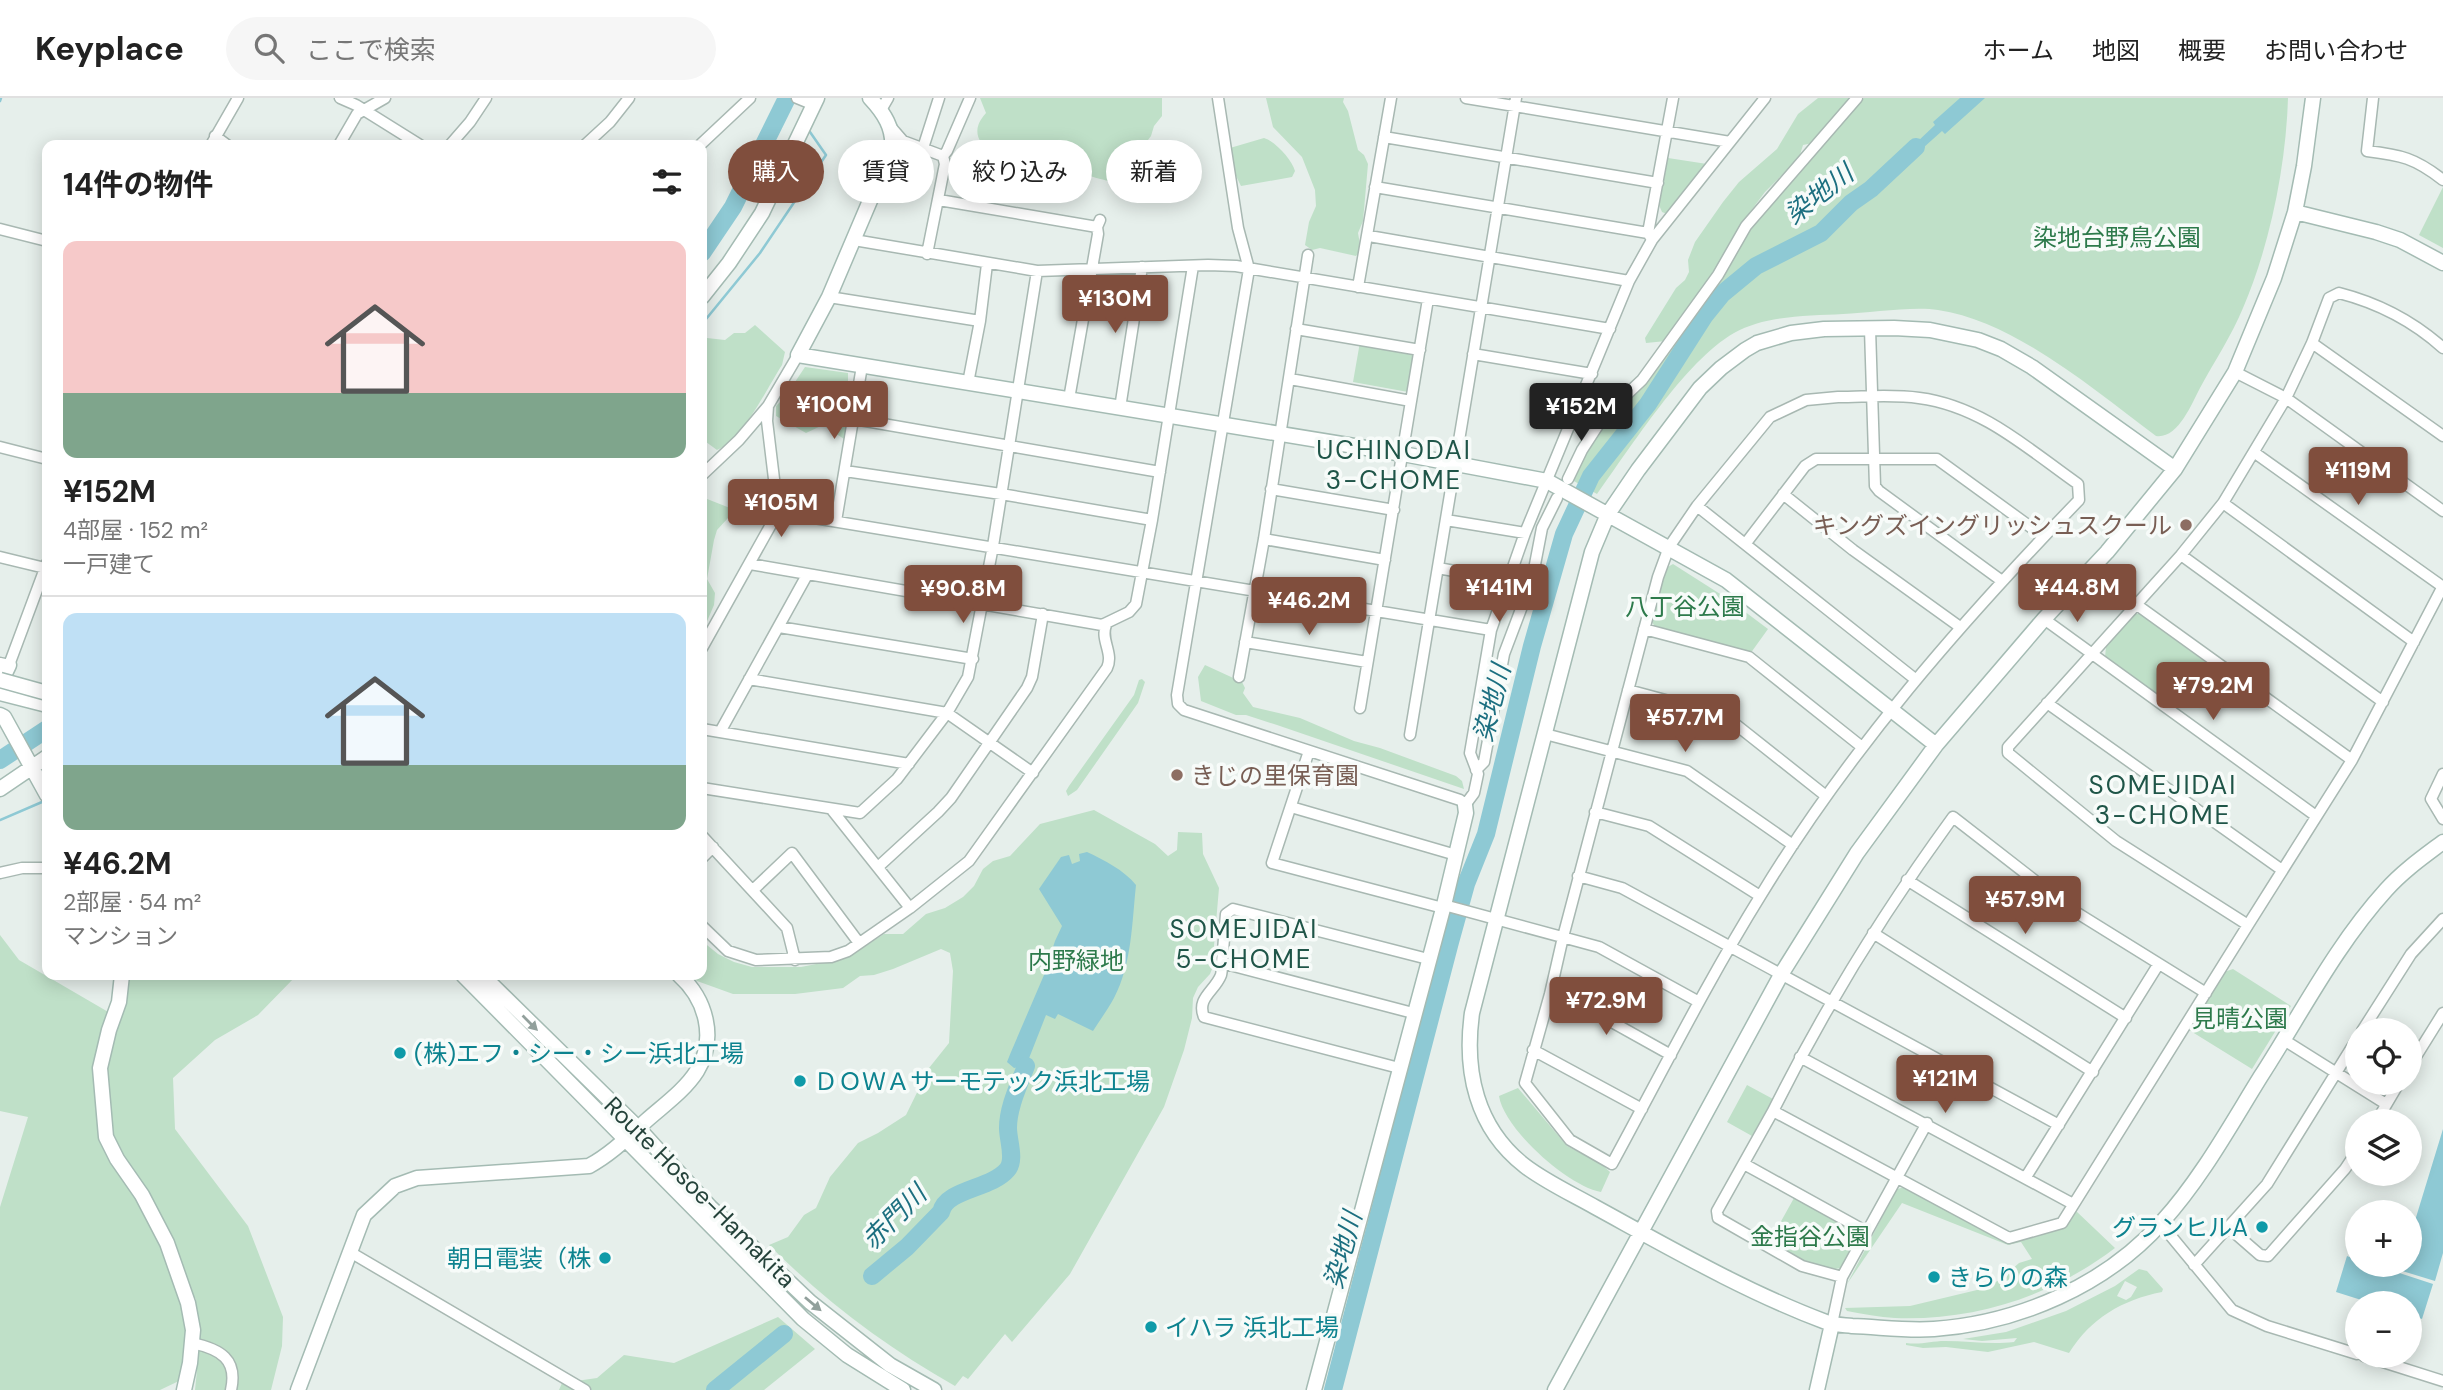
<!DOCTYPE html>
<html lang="ja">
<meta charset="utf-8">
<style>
body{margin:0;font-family:"DM Sans","Noto Sans JP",sans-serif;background:#f6f6f6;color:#222;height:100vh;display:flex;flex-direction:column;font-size:26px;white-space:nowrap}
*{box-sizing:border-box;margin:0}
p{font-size:23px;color:#767676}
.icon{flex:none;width:38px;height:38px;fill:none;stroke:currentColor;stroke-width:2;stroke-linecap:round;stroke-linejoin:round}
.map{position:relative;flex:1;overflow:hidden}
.panel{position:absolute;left:42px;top:42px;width:665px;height:840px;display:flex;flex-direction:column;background:#fff;border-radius:14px;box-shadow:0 4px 18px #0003}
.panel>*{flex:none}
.guide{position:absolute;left:728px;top:42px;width:665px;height:63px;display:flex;gap:14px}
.fabs{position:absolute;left:2345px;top:920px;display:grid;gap:14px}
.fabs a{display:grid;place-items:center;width:77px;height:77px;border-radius:50%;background:#fff;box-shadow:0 4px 18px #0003;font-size:35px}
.price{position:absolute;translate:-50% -60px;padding:0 16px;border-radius:7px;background:#804e3d;color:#fff;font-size:23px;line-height:46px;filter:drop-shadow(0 2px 4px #0008)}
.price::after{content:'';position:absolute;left:50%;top:42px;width:21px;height:16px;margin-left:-10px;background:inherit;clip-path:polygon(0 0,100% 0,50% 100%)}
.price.current{background:#222;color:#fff}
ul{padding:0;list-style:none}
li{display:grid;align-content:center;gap:14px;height:371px;padding:0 21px}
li+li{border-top:2px solid #e0e0e0}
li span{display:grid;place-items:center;height:217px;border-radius:14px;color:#555}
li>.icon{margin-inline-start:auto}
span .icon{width:126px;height:126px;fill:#fffc;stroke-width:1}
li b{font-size:30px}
h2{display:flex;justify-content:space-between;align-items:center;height:84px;padding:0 21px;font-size:30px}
.tag{padding:0 24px;border-radius:32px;background:#fff;box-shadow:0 4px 18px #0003;font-size:24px;line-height:63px}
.tag.current{background:#804e3d;color:#fff}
header{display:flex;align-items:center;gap:42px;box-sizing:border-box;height:98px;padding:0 35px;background:#fff;border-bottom:2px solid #e0e0e0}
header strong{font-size:33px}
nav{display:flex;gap:38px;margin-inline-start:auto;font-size:24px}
.search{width:490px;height:63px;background:#f6f6f6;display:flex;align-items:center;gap:18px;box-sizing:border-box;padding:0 24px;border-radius:38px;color:#767676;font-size:26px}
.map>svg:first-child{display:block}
.green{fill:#bfe0c8;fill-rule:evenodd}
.water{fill:#8ec9d4}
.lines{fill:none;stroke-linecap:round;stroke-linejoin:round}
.stream{stroke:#8ec9d4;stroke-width:2.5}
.river{stroke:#8ec9d4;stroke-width:18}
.street-casing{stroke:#a8b8b2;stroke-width:13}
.secondary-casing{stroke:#a4bbb3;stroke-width:17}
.street{stroke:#fff;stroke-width:10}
.secondary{stroke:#fff;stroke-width:14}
.secondary-bridge-casing{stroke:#a4bbb3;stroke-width:17;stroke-linecap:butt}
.secondary-bridge{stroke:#fff;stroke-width:14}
.oneway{fill:#92a09c}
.education-dot{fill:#8d6e63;stroke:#f7fbf9;stroke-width:2.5}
.culture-dot{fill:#0f9aa8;stroke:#f7fbf9;stroke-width:2.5}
.labels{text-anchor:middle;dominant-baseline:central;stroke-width:7;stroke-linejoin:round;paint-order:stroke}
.park-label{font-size:24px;fill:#2d7a4b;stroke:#f7fbf9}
.education-label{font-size:24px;fill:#785e54;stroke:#f7fbf9;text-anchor:end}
.culture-label{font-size:24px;fill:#0d838f;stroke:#f7fbf9;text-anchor:start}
.street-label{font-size:24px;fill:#24423a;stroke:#f7fbf9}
.water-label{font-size:26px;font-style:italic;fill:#1c6f80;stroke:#f7fbf9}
.neighbourhood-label{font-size:26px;letter-spacing:2px;fill:#1f5548;stroke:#f7fbf9}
</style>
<header>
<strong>Keyplace</strong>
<div class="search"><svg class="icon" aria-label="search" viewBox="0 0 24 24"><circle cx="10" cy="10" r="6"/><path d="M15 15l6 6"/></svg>ここで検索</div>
<nav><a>ホーム</a><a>地図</a><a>概要</a><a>お問い合わせ</a></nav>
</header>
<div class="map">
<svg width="2443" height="1292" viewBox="0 0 2443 1292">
<rect width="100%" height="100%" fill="#e6efeb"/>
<path class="green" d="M980,0h182v18l-8,10 -3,10 -3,4 -7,2 -29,40c-18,-4 -57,-18 -73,-10 -6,3 -10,11 -17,15l-68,-24 -1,-3 15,-12 11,3 31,17 1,-2c-20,-12 -48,-28 -25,-53z
M1266,0h78l-1,4 5,9 10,39 6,5 4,9 -5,57 -5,12 3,17 -5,6 -36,-8 -8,2 -7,-5 4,-23 7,-16 -1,-16 -13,-33 -29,-30z
M1818,0h33l-38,45 -10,2 -4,13 -34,34 -21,28 -30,52 -48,69 -20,2 -1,-5 31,-50 9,-8 4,-8 -1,-12 7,-18 28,-40 16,-20 38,-33 21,-35z
M1864,0h424c-2,68 -18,147 -45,210 -11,27 -29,54 -43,80 -9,17 -22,51 -44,48 -61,-45 -141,-115 -218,-126 -25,-4 -68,3 -95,4 -35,2 -77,1 -109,19 -49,28 -103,114 -137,161l-25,-14 16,-31 20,-30 36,-34 107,-158z
M1264,40c11,3 28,22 31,33l-3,6 -51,9 -6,-12 -5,-26z
M1668,60l39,6 -40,50 -5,-2 -3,-7z
M2443,89v61l-24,-13z
M755,227l30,27 -3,13c-15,23 -40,76 -65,85l-15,-11v-95l5,-6 18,2 9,-7h11z
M1360,244l55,10 -7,40 -55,-10z
M805,269l43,6v38l-4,28 -21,-14 -17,8 -30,-17v-10l9,-9z
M702,399l28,11 -2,10 -11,12 -3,10 -7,39 8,14 -1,12 -12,28z
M1673,466l55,35 40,30 -18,25 -95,-27 -4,-7 15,-52z
M2134,516h6l67,49 -33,44 -69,-50 1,-10z
M1205,567l37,17 3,6 -2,5 10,14 47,11 54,23 26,7 76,28 6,5 2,8 -187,-64 -31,-10h-10l-35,-14 -3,-24z
M1142,581l3,3 -7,21 -61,87 -9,6 -2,-5 3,-5 65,-91 5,-15z
M1094,712l61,34 13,12 9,-6 1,-18 24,1 1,21 16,34 -7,81 -2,5 -12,13 -5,11 -1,20 -8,32 -20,57 -94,167 -58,68 -7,-8 -37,45 -5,-3 -8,10c-69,-39 -130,-85 -186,-141l19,-8 16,-22 12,-7 14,-31 28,-34 20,-10 28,-18 23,-47 20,-25 4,-72 -3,-18 -9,-4 -48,20 -19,6 -14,1 -17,12 -48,6h-62l-36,-13 -7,-6h12v-34l16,13 16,8 18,5h49l46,-9 37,-24h19l23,-20 19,-6 18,-11 11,-11 9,-17 10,-8 17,-5 30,-32z
M0,837l19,25 91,53 19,-38h168l-39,40 -43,25 -42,38 2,51 73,97 35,91 -1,29 -11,44h-76l2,-20 -1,-71 -22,-21 13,53 -6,49 -21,10h-160v-183l28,-90 -28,-6z
M2233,871l58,37 -39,63 -63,-39 35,-58z
M1747,987l26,14 -21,37 -25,-14z
M1518,990l49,58 34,18 9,8 -9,20c-33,-6 -97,-63 -102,-96z
M1905,1089l103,56 58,-15 10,-17 39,37c-63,48 -141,73 -220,70 -16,-1 -32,-4 -48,-7l-2,-3 65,-2 67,-16 23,-10 19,-17 13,-4 -11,-17 -13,3 -106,-42 -55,81 50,-95z
M1794,1100l62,34 3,8 -15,27c-24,9 -55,-13 -75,-24z
M2139,1171l8,2 16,18 -1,3c-40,8 -71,26 -93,61l-35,-11 -46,10 -42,-5 -23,1 -17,-3v-2c15,2 25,-2 39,-2 24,0 45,4 69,1l3,-4 -35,3 -19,-2 43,-7 60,-21 49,-25zM2125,1183l12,6 -6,10 -5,3 -9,-4z
M778,1219l37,32 -51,41h-205l3,-7 35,-5 27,-23 50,8z"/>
<path class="water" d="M1960,0h25l-40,36 -3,-3 -38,34 -6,-5 37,-35 -2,-3z
M1087,754c17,8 37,18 49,33 -4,37 -4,79 -22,113 -6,11 -14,22 -21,33l-35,-17 -3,5 -9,-4 -20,51 -12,2 -7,-6 4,-10 33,-77 11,-34 7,-15 -23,-37 22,-32 8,-2 3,9 8,-3 -1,-7z
M2443,1031v124l-8,28 -36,-11 2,-5h9v-28z
M2347,1158l10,4v5h18l58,19 -11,35 -12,-4v-11h-36l-38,-12z"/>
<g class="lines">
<path class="stream" d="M0,3l1,-3
M702,226l58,-71 66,-98 -16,-23
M0,722l42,-18"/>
<path class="river" d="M702,155l31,-46 54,-109
M0,662l47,-31
M872,1178l35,-29 34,-35c5,-23 50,-23 66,-42 9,-10 1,-29 1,-42 0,-21 11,-43 18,-62
M715,1292l69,-56
M1333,1292l117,-448 16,-58 20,-50 46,-188 32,-112 27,-58 57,-72 57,-89 17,-21 34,-28 65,-33 30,-30 20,-14 45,-42"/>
<g class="street-casing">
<path id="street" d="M340,0l16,7 64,40
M797,0l17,7
M1218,0l20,130 11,41 -72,426 1,9 6,6 276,90 5,5 9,-12 4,-19 -8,-21 21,-123 34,-97 104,-252 23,-41 113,-142
M1466,0l264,44
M2373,0l-6,53c34,4 48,7 76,29
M881,12l7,-12
M890,28l13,15 40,15 2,8 -18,90
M215,38l12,9
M1384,39l274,46
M211,47l27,-47
M339,47l18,-31 28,-16
M450,47l20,-23 16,-24
M585,47l25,-23 19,-24
M700,47l50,-47
M923,50l16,-50
M943,58l4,-5 23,-53
M1375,89l273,46
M939,102l158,27
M0,131l47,12
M1369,138l260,45
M1651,140l-3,-5 25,-135
M854,142l183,31 171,-6 28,1 374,63
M1358,189l33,-189
M829,199l151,24
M1296,231l124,21
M1870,231l5,157 4,5 123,90
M2312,245l131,93
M2443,250c-30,-27 -65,-45 -104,-55l-10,5 -17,45 -26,55 -63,105 -42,52 -173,192v6l108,88 132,84 104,-165 91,-174
M1473,256l119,20
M2235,274l51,26 157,113
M1290,281l121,22
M968,285l12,-62 7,-57
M1838,299c26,0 54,-3 81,1 63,8 109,51 159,86l1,16c-118,122 -230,250 -318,395 -54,87 -100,179 -149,269l-42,-24 -45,-57 25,-89 13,-57 95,-360 11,-30 28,-41 73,-89 36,-17z
M1069,301l29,-165 -1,-7 3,-7
M1120,310l22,-141
M854,321l306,53
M0,349l47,12
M2255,355l188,134
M845,373l156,23 151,26
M702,377l37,-35 29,-34 30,-51
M1568,381l14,-29 22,-34 38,-36 76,-105 28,-49 111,-128
M1271,391l123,21
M1783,396l70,56 107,77
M2223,405l191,139
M1697,408l218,173
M778,414l713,118
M1446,422l79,13
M836,423l26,-155
M1264,441l121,21
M1746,445l59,-77 11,-7h121l106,77
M2181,457l202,147
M0,459l45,11
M750,466l352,61 27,-13 7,-8 16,-84 41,-254
M1438,470l70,13
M2137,507l215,155
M2044,521l272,197
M779,529l194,32
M1644,531l105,28 113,90
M1245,544l122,20
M702,550l76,-136 -11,-91 1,-15
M0,565l9,2 38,-102
M1239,579l25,-138 44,-284
M749,581l198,34 86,60
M1628,592l97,26 101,80
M2047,605l235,167
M1360,610l68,-409
M702,631l207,35
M720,634l87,-157
M1545,636l142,37 106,74
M1410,637l106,-637
M1309,653l-37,112 171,45
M1476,672l8,-8 20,-108 28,-74 10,-52 15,-30
M2443,676l-12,25 12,20
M702,690l158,25 37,-34 50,-66 21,-36 25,-131 44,-275
M1291,709l165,48
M832,712l78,98
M1595,714l54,14 111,70
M702,738l85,92 8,32
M702,760l11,-11
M878,769l60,-55 13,-14 76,-110 5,-11 11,-63
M0,775l22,-5h25
M1578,778l44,12 437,237
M1907,782l219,138
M753,792l39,-37 67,90
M1444,807l155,42 100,55
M702,828l26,25 28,9 75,-3 17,-6 62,-43 59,-47 138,-193c7,-15 -7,-28 -1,-43
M1873,835l220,139
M1222,865c0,4 0,8 -1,12 -6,16 -25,23 -17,42l195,51
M1550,896l26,8 95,53
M1413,915l-191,-50 4,-49 7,-5 195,50
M2362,933l49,-77 32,-35
M2284,942l102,64
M1533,952l109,59
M1800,959l273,147
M2410,968l33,-53
M1773,1013c52,-104 112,-201 180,-294l121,94 132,82
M2376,1024l23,-39
M1927,1025l-85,154 -40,-11 -84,-48 -1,-7 56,-100 236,127 53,-15 186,-298
M1744,1066l123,68
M2026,1079l132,-212
M2161,1126l71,86 35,16 90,28
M2229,1130l31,27 8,1 77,-87 12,-18
M350,1154l235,138
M2194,1167l73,-81 90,-145
M1833,1221l9,-42
M192,1245c28,6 46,16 39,47
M2364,1258l79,25"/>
</g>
<g class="secondary-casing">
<path id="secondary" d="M870,0c14,15 24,30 22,51l-63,148 -31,58 605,99 144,27 179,99 210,165
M2295,114l81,20 24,8 43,23
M702,199l27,-34 33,-50 55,-115
M2175,371l-143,-102 -31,-18 -23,-9 -48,-10 -36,-2 -70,1 -33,4 -34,10 -12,7 -24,18 -21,20 -62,82 -30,44 -16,38 -120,461c-8,58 4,115 53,153 21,16 47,28 70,41 75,41 151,85 231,115 8,3 17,3 26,4 28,1 54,5 82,3 84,-6 171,-43 228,-107 39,-43 68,-96 99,-146 40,-62 75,-131 125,-186 17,-19 37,-33 57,-48
M0,586l9,-19
M0,595l47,12
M0,617l4,2 43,78
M0,691l47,-32
M122,877l-3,27 -10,28 -9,38 6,69 11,22 25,36 25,48 21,60 5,27 -3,33 -6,27
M463,877l340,344 44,36 56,35
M482,877l156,153 72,79 100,95 80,63 44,25
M298,1292l66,-175 31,-29 22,-8 172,-12c22,-12 39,-29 58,-46 17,-15 38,-30 50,-49 20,-33 9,-72 -18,-96
M1314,1292l130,-485 22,-92 -1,-8
M1555,1292l227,-417 75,-120 79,-108 108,-126 63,-67 68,-83 60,-97 39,-94 21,-66 9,-46 9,-68
M1817,1292l15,-66"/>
</g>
<use href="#street" class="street"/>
<use href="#secondary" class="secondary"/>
<g class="secondary-bridge-casing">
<path id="secondary-bridge" d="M0,582l47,13"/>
</g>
<use href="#secondary-bridge" class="secondary-bridge"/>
</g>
<defs><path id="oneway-solid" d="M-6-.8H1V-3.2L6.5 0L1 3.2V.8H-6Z" transform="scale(1.75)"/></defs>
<g class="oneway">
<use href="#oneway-solid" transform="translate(530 925) rotate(45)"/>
<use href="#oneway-solid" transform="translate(813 1206) rotate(40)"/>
</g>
<g class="education-dot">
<circle cx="2186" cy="427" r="7"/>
<circle cx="1177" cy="677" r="7"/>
</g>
<g class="culture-dot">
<circle cx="400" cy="955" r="7"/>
<circle cx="800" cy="983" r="7"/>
<circle cx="2262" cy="1129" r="7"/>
<circle cx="605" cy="1160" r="7"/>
<circle cx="1934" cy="1179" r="7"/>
<circle cx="1151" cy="1229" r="7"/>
</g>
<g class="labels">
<g class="park-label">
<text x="2117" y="139">染地台野鳥公園</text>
<text x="1685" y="508">八丁谷公園</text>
<text x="1076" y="862">内野緑地</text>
<text x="2240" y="920">見晴公園</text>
<text x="1810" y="1138">金指谷公園</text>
</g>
<g class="education-label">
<text x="2172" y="427">キングズイングリッシュスクール</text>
<text x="1191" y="677" text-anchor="start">きじの里保育園</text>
</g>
<g class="culture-label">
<text x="414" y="955">(株)エフ・シー・シー浜北工場</text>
<text x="814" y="983">ＤＯＷＡサーモテック浜北工場</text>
<text x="2248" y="1129" text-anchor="end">グランヒルA</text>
<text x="591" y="1160" text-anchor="end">朝日電装（株</text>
<text x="1948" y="1179">きらりの森</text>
<text x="1165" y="1229">イハラ 浜北工場</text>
</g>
<g class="street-label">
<text transform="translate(700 1094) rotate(45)">Route Hosoe-Hamakita</text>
</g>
<g class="water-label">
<text transform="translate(1819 96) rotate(-38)">染地川</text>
<text transform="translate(1492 605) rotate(-76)">染地川</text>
<text transform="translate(894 1119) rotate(-45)">赤門川</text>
<text transform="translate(1343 1152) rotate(-75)">染地川</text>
</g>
<g class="neighbourhood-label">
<text x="1394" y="352">UCHINODAI<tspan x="1394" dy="30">3-CHOME</tspan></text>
<text x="2163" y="687">SOMEJIDAI<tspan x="2163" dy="30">3-CHOME</tspan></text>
<text x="1244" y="831">SOMEJIDAI<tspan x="1244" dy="30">5-CHOME</tspan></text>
</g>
</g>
</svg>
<div class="fabs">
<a><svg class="icon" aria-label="locate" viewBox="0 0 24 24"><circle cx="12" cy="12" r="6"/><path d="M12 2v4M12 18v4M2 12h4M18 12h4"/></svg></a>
<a><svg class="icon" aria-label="layers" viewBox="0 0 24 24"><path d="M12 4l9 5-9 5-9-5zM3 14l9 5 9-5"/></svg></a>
<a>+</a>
<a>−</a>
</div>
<b class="price" style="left:1115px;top:237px">¥130M</b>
<b class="price" style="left:834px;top:343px">¥100M</b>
<b class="price current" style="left:1581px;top:345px">¥152M</b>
<b class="price" style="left:2358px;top:409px">¥119M</b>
<b class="price" style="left:781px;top:441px">¥105M</b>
<b class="price" style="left:1499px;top:526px">¥141M</b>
<b class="price" style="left:2077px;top:526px">¥44.8M</b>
<b class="price" style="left:963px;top:527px">¥90.8M</b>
<b class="price" style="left:1309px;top:539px">¥46.2M</b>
<b class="price" style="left:2213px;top:624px">¥79.2M</b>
<b class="price" style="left:1685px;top:656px">¥57.7M</b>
<b class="price" style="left:2025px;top:838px">¥57.9M</b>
<b class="price" style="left:1606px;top:939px">¥72.9M</b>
<b class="price" style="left:1945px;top:1017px">¥121M</b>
<div class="guide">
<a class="tag current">購入</a>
<a class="tag">賃貸</a>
<a class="tag">絞り込み</a>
<a class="tag">新着</a>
</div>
<section class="panel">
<h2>14件の物件<svg class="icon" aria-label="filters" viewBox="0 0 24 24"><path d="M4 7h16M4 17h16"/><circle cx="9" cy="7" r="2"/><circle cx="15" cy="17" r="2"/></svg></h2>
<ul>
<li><span style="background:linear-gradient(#f6c9c9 70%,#7fa58c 0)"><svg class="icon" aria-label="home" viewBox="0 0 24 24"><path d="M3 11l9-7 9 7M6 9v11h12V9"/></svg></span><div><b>¥152M</b><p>4部屋 · 152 m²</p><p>一戸建て</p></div></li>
<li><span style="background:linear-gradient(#bfe0f5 70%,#7fa58c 0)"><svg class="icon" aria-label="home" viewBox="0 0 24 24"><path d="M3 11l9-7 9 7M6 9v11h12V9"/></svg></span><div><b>¥46.2M</b><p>2部屋 · 54 m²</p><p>マンション</p></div></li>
</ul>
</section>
</div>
